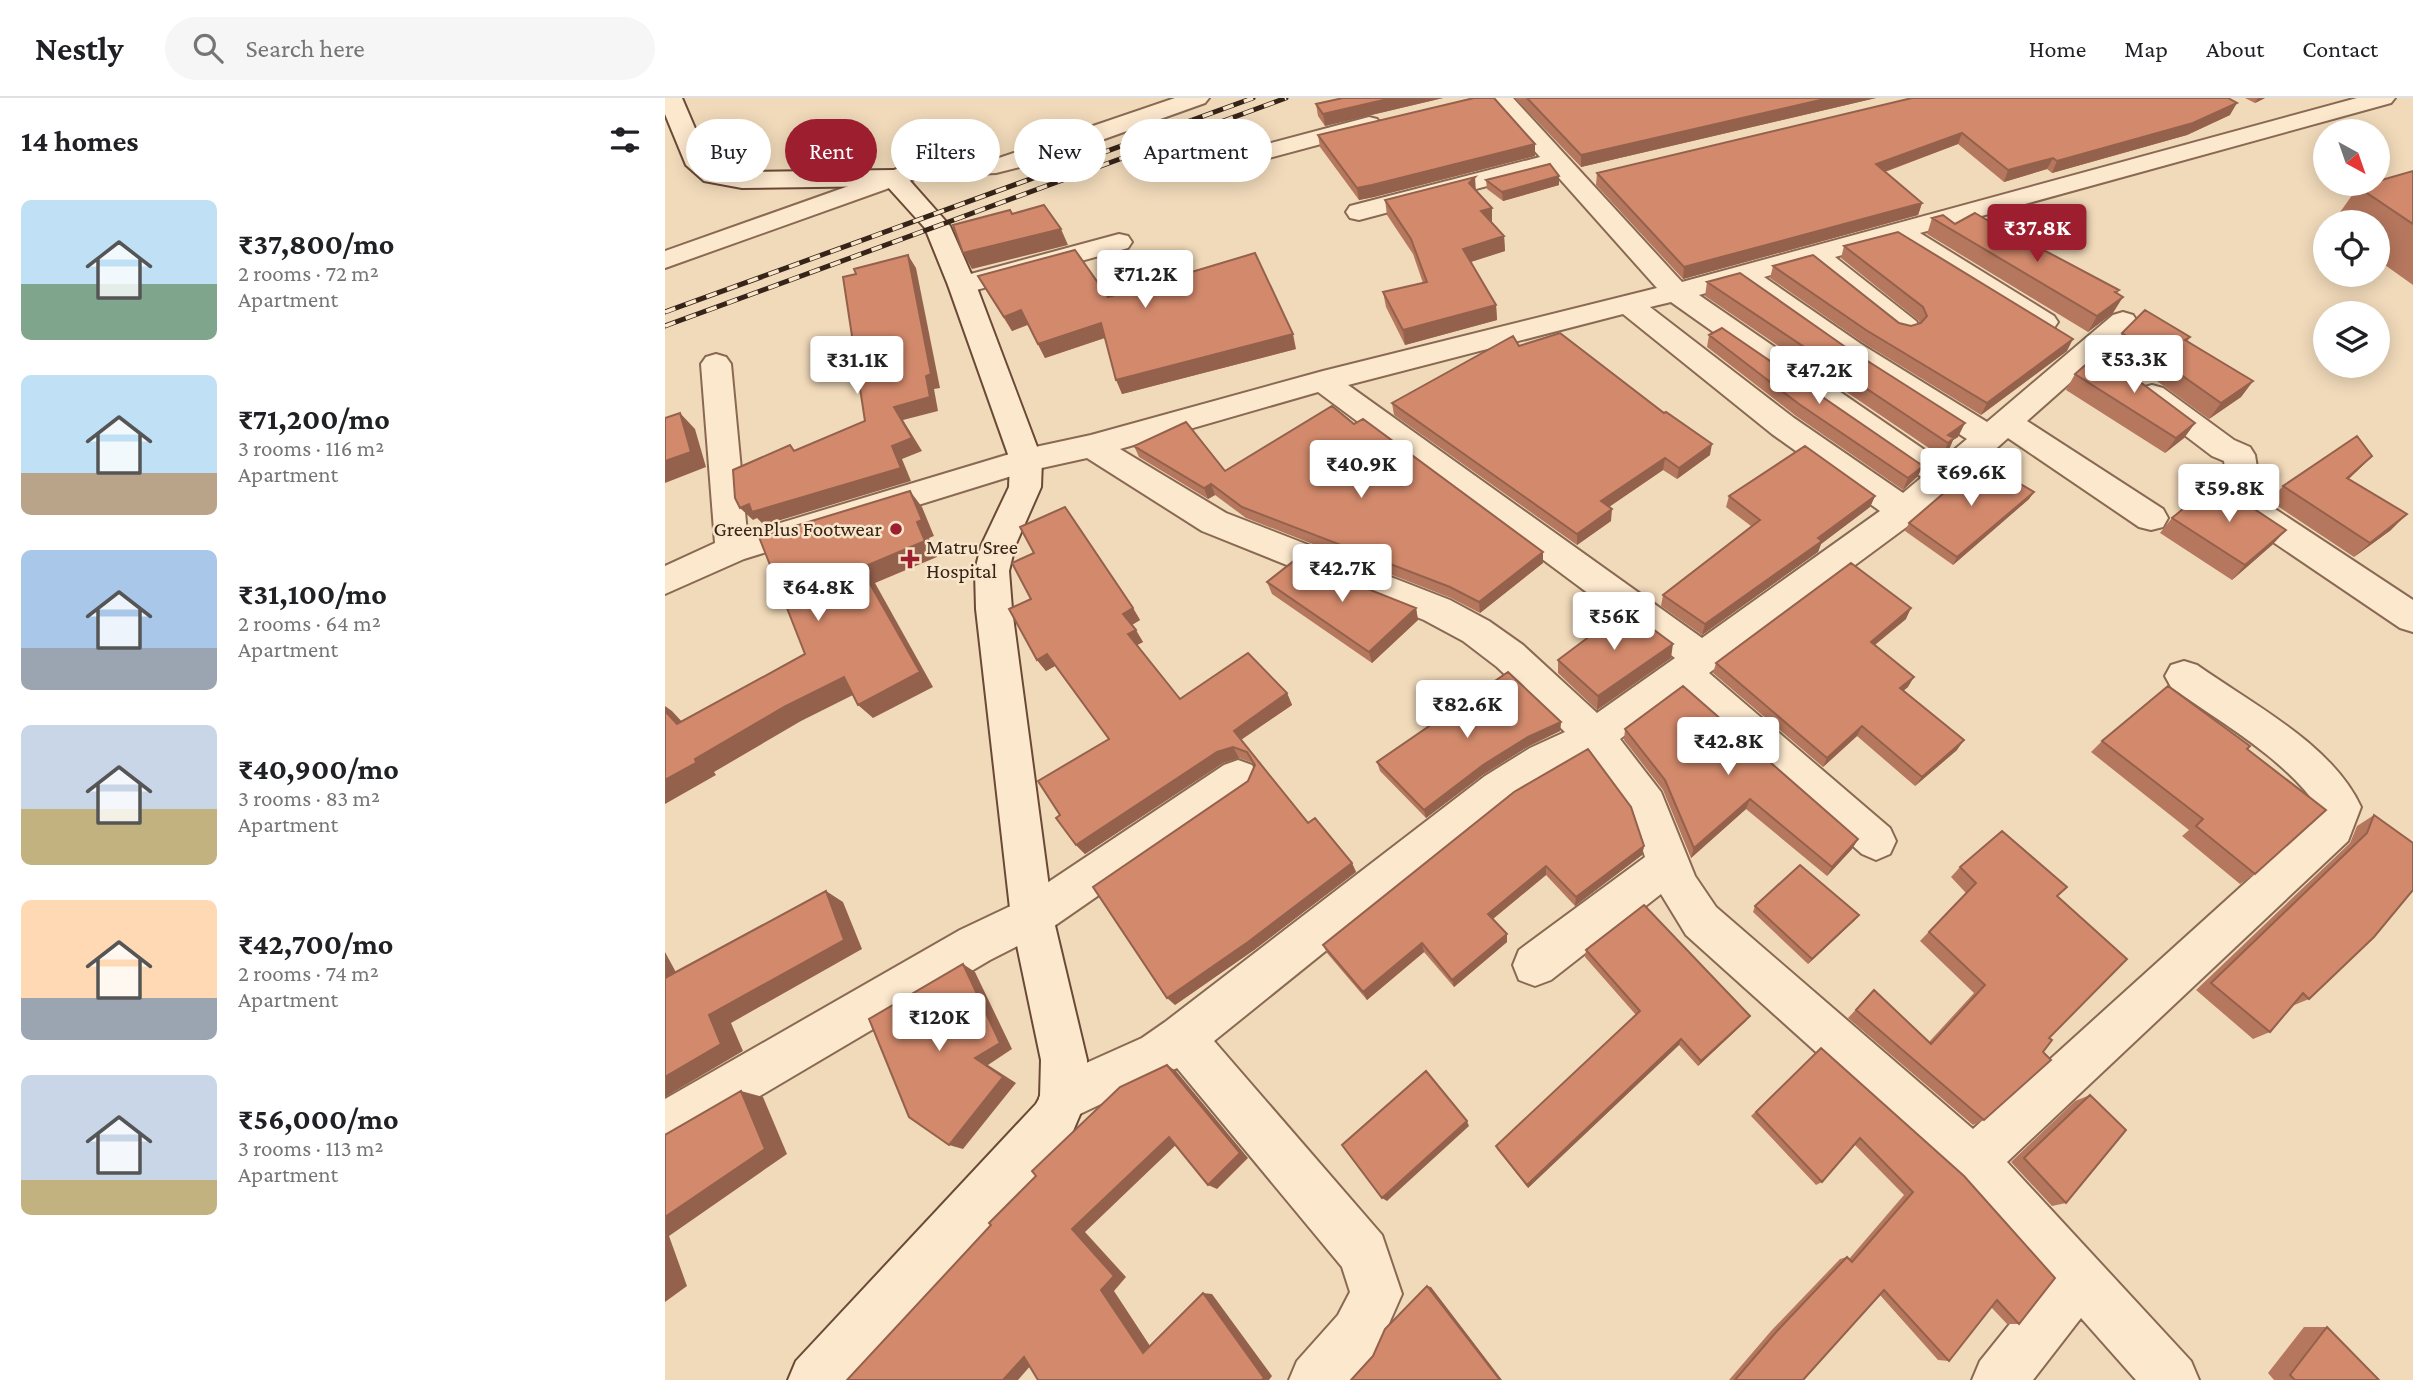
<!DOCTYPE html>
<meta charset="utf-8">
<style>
body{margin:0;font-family:"Crimson Pro",serif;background:#f6f6f6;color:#202124;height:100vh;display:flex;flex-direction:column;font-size:26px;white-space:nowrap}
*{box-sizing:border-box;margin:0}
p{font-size:23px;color:#757577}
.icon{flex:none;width:38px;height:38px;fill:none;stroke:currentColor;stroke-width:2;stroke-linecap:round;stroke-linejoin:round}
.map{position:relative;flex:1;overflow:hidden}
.details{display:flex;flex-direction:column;background:#fff;width:665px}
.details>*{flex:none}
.banner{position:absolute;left:21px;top:21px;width:665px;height:63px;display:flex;gap:14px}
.needle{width:46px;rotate:140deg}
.buttons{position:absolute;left:1648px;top:21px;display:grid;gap:14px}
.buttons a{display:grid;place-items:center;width:77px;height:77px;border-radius:50%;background:#fff;box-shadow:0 4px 18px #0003;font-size:35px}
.price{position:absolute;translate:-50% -60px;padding:0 16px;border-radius:7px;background:#fff;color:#222;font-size:23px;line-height:46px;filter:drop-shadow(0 2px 4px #0008)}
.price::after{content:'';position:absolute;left:50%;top:42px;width:21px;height:16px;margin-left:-10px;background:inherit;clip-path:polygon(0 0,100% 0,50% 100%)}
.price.current{background:#9d1e2f;color:#fff}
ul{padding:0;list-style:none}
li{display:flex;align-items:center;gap:21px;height:175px;padding:0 21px}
li span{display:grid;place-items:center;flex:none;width:196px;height:140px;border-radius:10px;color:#555}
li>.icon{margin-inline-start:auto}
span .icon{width:84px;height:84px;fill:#fffc;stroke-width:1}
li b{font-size:30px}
h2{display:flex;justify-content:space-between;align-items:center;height:84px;padding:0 21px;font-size:30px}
.pill{padding:0 24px;border-radius:32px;background:#fff;box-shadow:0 4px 18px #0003;font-size:24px;line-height:63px}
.pill.current{background:#9d1e2f;color:#fff}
header{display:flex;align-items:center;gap:42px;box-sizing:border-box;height:98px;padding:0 35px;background:#fff;border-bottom:2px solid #e0e0e0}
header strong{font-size:33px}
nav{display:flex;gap:38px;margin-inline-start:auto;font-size:24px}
.search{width:490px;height:63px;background:#f6f6f6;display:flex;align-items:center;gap:18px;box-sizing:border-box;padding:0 24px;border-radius:38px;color:#757577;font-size:26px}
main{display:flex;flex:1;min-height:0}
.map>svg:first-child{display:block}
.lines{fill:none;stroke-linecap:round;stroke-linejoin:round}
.street-casing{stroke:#896953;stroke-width:4}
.secondary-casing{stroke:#6a4a37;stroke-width:4}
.street{fill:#fce8cd;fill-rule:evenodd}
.secondary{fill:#fce8cd;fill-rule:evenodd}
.rail-casing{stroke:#372419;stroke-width:5}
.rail{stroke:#f8e5ca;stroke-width:3.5;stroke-dasharray:11;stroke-linecap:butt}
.wall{fill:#b5775d}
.shaded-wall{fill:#94614c}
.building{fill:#d38a6c;stroke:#94614c;stroke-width:2}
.poi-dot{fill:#9d1e2f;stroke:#f8e5ca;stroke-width:2.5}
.labels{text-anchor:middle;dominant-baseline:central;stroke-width:5;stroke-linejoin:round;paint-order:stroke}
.poi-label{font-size:21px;fill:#372419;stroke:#f8e5ca;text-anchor:end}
</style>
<header>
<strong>Nestly</strong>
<div class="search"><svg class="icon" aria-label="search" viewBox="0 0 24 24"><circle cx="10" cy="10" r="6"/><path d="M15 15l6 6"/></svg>Search here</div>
<nav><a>Home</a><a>Map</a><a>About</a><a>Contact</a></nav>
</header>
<main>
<section class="details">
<h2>14 homes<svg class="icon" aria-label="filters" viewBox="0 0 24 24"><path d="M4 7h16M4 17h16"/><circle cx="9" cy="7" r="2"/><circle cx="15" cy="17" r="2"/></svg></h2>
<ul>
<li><span style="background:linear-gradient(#bfe0f5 60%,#7fa58c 0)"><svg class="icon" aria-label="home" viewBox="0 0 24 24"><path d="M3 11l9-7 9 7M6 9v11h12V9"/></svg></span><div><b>₹37,800/mo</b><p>2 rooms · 72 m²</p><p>Apartment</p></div></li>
<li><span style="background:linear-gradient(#bfe0f5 70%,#b9a48a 0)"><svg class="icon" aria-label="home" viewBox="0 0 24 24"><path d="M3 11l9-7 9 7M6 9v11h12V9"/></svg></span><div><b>₹71,200/mo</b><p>3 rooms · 116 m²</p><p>Apartment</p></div></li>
<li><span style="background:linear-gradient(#a9c7e8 70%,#9aa5b1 0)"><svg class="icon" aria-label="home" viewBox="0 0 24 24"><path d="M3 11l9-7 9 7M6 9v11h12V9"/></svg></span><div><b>₹31,100/mo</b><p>2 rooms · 64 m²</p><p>Apartment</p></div></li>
<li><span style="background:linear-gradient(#c9d6e8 60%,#c2b280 0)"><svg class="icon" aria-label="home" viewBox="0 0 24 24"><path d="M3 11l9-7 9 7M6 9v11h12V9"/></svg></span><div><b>₹40,900/mo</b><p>3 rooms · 83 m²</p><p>Apartment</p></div></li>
<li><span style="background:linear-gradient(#ffd9b3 70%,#9aa5b1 0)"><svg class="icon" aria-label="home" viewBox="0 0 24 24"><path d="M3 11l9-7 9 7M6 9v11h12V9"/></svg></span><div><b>₹42,700/mo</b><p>2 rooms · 74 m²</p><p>Apartment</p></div></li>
<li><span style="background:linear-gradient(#c9d6e8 75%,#c2b280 0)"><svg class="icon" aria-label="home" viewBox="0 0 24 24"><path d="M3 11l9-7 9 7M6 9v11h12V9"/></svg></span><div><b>₹56,000/mo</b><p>3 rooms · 113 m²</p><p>Apartment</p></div></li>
</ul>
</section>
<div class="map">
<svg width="1748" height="1282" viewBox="0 0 1748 1282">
<rect width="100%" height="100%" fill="#f1daba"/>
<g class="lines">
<g class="street-casing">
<path id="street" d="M510,0h34l-4,5 -165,59 -44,11 -76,4 -255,91v-17l243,-86 88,-6z
M823,0h25l169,184 675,-184h38l-4,5 -471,130 134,83 4,6 -4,6 -10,3 -10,-3 -140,-87 -59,16 81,64 4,6 -4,6 -10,3 -10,-3 -86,-69 -46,13 97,67 126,78 126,-107 10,-3 10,3 4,6 -4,6 -106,94 136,88 5,9 -5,9 -12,3 -12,-3 -131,-89 -92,82 -207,153 181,155 6,13 -6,13 -14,6 -14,-6 -181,-160 -61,45 41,53 34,84 21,31 257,222 345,-312 2,-7c-36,-53 -98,-86 -149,-123l-6,-11 6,-11 13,-4 13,4c55,39 135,79 164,142l-13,34 -341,321 184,199 8,19h-63l-55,-62 -48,62h-61l8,-19 66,-82 -90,-101 -270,-243 -25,-41 -110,86 -16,6 -16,-6 -6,-15 6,-15 126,-93 -13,-41 -44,-59 -30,15 -45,28 -299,241 168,194 20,59 -26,59 -24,27h-63l8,-19 41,-46 12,-23 -8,-25 -165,-199 -114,54 -17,-7 -7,-17 7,-17 96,-43 23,-16 320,-246 45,-28 35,-16 -68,-65 -34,-26 -39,-21 -222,-89 -115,-73 -59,13 -284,88 -79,35v-28l50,-23 -14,-179 5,-7 10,-3 10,3 5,7 16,169 279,-84 65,-14 232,-64 334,-83 -106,-119 -192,51 -9,-2 -4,-6 4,-6 190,-49zM1073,186l103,74 126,81 -25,21 -13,-7 -230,-158zM1006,204l236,167 15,8 -19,16 -109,-75 -144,-111zM958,216l149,120 108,77 -178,127 -354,-253zM653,294l357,266 -78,55 -74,-68 -34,-24 -39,-21 -224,-87 -106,-64z
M704,19l8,2 4,5 -4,5 -108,29 -9,-2 -3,-5 3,-5z
M454,136l9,2 4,6 -4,6 -166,46 -10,-3 -4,-6 4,-6z
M1487,287l11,3 71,52 16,7 5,8 7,44 7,6 144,95v32l-13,-4 -155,-105 -15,-20 -6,-42 -12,-5 -71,-54 -4,-7 4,-7z
M573,662l14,5 6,12 -6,12 -205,142 -57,29 -308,182 -17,7v-50l295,-169 57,-27 207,-138z"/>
</g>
<g class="secondary-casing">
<path id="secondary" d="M0,0h17l27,63 11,8 22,3 152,-2 9,3 47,53 26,59 66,175 -1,27 -26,59 -6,25 3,38 41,308 34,143v38l-17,40 -219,242h-63l8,-19 240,-257 4,-7 1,-37 -30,-143 -35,-308 -1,-38 6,-25 28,-59 1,-27 -62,-175 -23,-57 -38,-42 -145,2 -38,-7 -18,-16 -21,-51z"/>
</g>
<use href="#street" class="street"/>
<use href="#secondary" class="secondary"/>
<g class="rail-casing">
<path id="rail" d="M0,214l588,-214
M0,228l621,-228"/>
</g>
<use href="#rail" class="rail"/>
</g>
<path class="wall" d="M678,0h100l-118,28 -7,-10 -2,-12z
M850,0h361l-295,69z
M1247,0l318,17 -43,20 -135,38 -5,-4 -43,13 -46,-38 -73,28 37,31 -4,12 -235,64 -87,-94 1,-12z
M1580,0h20l-10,5z
M653,37l217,9v12l-161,41 -15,3 -39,-53z
M1748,73v114l-35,-25v-38h-45l25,-35z
M821,82l73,5 -56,16 -16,-12z
M811,92l16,33 12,13 1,15 -34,11 25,43 1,15 -92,25 -19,-38 -3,-15 40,-9 -10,-29 -26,-39 -2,-15z
M1267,120l103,30 84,42 -2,3 -4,20 -25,19 -161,-98z
M1179,148l223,105 -86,64 -119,-73 -92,-64 3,-12 126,57 12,3 9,-2 -2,-4 -77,-62z
M313,178l130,21 188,52 -174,45 -17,-56 -60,20 -17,-33 -16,6 -26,-41z
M1042,184l251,155 -5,3 -5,12 -6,5 -237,-161z
M1457,235l68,4 -3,5 66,39 -12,16 -32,22 -96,-70z
M1044,237l214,131 -6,11 -14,13 -107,-74 -89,-69z
M854,248l191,109 -33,24 -14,-9 -54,37 2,14 -34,24 -183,-130 -2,-12z
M1410,276l120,49 -11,15 -19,15 -99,-63z
M689,326l189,139 -63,50 -29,-15 -205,-80 -31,-23 -7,4 -69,-42 -5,-11 91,25z
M1707,358l-23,23 42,51 -37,27 -84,-56 13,-15z
M1369,394l-5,7 -76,66 -48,-34 4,-8z
M1064,398h146l-5,11 -49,37 -3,8 -116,83 -41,-29 2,-11 88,-69 -25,-19z
M1507,420l114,12 -14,15 -40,35 -72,-47z
M602,484l149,26 2,12 -46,43 -100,-69z
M468,510l7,12 -8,5 11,17 -6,3 43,54 107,-6 5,12 -51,35 67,83 44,40 4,9 -102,78 -79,55 73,-224 7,-15 -2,-3 -14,-5 -16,5 -138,91 -9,-9 -16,-30 49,-76 -54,-73 -9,5 -9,-11z
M1241,521l-31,26 33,42 -5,4 54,59 -42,36 -58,-50 -34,31 -110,-94 3,-10z
M1006,560l-74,52 -39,-37v-13z
M896,624l-1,9 -31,15 -45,28 -58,44 -46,-47 -3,-9z
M960,631l233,110 -6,10 -25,27 -81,-67 -55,49 -28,-68 -39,-50z
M1437,643l145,8 8,125 -15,10 -58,-48 7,-6 -98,-78z
M966,709l13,39 -2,9 -67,51 -29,-31 -53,44 14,23 -53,45 -30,-35 -57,48 -40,-47 -4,-8z
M1709,717l-65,184 -17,7 -22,26 -17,7 -57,-49 154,-147 7,-17z
M1295,769l97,29 -8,142 -65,82 -11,5 -125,-107 26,-28 55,52 45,-49 -54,-52 46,-48 -15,-16z
M1090,808l100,14 -47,44 -55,-52z
M921,852l160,71 -48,45 -19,-21 -151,143 -31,-39 -1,-3 140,-131 -51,-58z
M1156,950l198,276h-12l-16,-17 -42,54 -11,-1 -58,-65 -77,85h-74l42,-49 69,-72 7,-2 2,2 55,-64 -49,-50 -33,37 -6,3 -65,-69z
M1425,997l-24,108 -14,3 -41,-44 64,-61z
M1639,1229h23l52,53h-105l-6,-7z"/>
<path class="shaded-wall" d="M727,0h51l-118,28 -2,-12z
M1164,0h47l-295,69v-12z
M1593,0h7l-10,5z
M1572,5l-7,12 -43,20 -135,38 5,-12z
M1297,35l-4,11 -85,32 3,-12z
M870,46v12l-161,41 -15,3 -2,-12z
M1388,60l-6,11 -43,13 4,-12z
M894,78v9l-56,16 -1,-9z
M810,79l1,15 -7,-9z
M1257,105l-4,12 -235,64 1,-12z
M827,110v15l-11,-12z
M396,131l7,16 -96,24 -9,-16z
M839,138l1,15 -41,13 -1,-15z
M243,157l8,13 24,120 -6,1 4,22 -35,9 19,31 -20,8 9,22 -147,44 -7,-7 -4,2 -13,-12 152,-62 2,-39 32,-31z
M1454,192l-9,16 13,-9 -10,16 -25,19 9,-16 18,-24z
M831,207l1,15 -92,25 -2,-15z
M356,212l8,14 -17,7 -8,-14z
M436,225l6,14 -62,21 -7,-14z
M628,236l3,15 -174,45 -6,-14z
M1408,241l-6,12 -86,64 6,-12z
M1588,283l-12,16 -32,22 12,-16z
M15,315l15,16 11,38 -41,16v-22z
M1300,325l-7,14 -5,3 -5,12 -6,5 6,-14v-8z
M1530,325l-11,15 -19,15 11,-15z
M1047,346l-2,11 -33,24 2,-11z
M1707,358l-15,15 -25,22 15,-15z
M1000,360l-2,12 -63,43 1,-12z
M1258,368l-6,11 -14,13 5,-12z
M546,386l4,11 -7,4 -4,-11z
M245,393l12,16 12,29 -5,2 8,19 -62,26 58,104 -60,31 -15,-13 3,-137 56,-46z
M1369,394l-5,7 -76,66 4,-8z
M1210,398l-5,11 -49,37 -3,8 -116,83 3,-11z
M947,411l-1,12 -34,24v-11z
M1742,416l-16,16 -37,27 16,-14z
M1621,432l-14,15 -40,35 13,-15z
M878,454v11l-63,50 -1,-11z
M468,510l7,12 -10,6 -7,-12z
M751,510l2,12 -46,43 -3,-11z
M1246,510l-5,11 -40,33 5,-10z
M471,532l7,12 -8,4 -7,-12z
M1008,546l-2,14 -74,52 1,-14z
M382,556l8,12 -9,5 -9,-11z
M179,579l15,15 -58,29 -87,51 2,3 -51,29v-24l30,-21 89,-52z
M1249,579l-6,10 -14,11 6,-10z
M622,595l5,12 -53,36 -5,-10z
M0,608l7,5 25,27 -20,-14 -12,-13z
M896,624l-1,9 -31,15 -45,28 -58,44 -2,-8 59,-45 45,-28z
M1197,628l-5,10 -34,31 4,-9z
M1299,642l-7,10 -42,36 7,-9z
M568,649l6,11 -16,5 -138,91 -9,-9 141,-93z
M1085,701l-4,10 -55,49 3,-10z
M1193,741l-6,10 -25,27 5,-9z
M979,748l-2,9 -67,51 1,-9z
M687,765l4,9 -102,78 -79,55 -8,-7z
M881,768v9l-57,47 -1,-8z
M161,793l17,11 19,47 -131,74 12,28 -78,46v-20l44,-62z
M1194,817l-4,5 -47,44 4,-5z
M842,836v8l-53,45 -2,-7z
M757,845l2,9 -57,48 -4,-8z
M0,854l20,37 -20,-8z
M298,866l12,8 37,77 -24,16 28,18 -53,66 -14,-4 26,-87z
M1085,918l-4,5 -48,45 3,-5z
M1016,941l-2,6 -151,143 -1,-3z
M502,967l9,6 72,87 -31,31 -9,-4z
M76,993l22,6 24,57 -118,82 18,50 -22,16v-85z
M802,1023l2,5 -82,75 -5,-3z
M504,1039l10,5 -94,90 41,45 -12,14 40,61 -11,1 -42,-63 -29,-61z
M762,1188l4,1 71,93h-2z
M538,1195l9,1 60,82 -3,4h-7z
M374,1258l-21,24h-15l21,-23z"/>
<path class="building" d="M678,0h49l-69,16 -7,-10z
M809,0h20l41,46 -163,41 -15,3 -39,-53z
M862,0h302l-248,57z
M1247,0h316l9,5 -44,20 -136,38 -4,-3 -45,12 -46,-37 -86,31 46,39 -238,64 -87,-94z
M885,66l9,12 -57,16 -16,-12z
M1748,73v53l-55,-37 12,-3h8v-3z
M810,79l-6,6 23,25 -11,3 23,25 -41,13 33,56 -93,25 -20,-38 44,-10 -16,-43 -26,-39z
M379,107l17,24 -98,24 -10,-28 57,-15 2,4z
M1310,115l60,35 3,-1 81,43 -4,2 8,5 -26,19 -165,-98 11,-3 12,9z
M1233,134l175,107 -86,64 -121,-73 -93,-64 40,-11 86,68 12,3 10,-3 6,-7 -4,-9 -79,-61z
M410,152l33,47 147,-44 38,81 -177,46 -15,-57 -63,21 -17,-34 -17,7 -26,-41z
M243,157l23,119 -5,2 4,21 -36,10 18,31 -20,8 9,22 -149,44 -3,-8 -9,4 -5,-10 -2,-28 57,-25 4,6 71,-30 -22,-144 13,-3 -2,-5z
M1075,175l104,73 121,77 -17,12 6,3 -6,5 -241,-161z
M1480,212l45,27 -5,3 68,41 -32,22 -99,-70z
M1057,230l201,138 -15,12 -109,-74 -90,-69z
M895,235l104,80 2,-1 46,32 -33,24 -14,-10 -64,43 11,8 -35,25 -185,-131 121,-67 6,10z
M1435,254l95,71 -19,15 -101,-64z
M667,308l22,18 9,-5 180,133 -64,50 -29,-15 -208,-80 -31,-23 -7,4 -70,-42 52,-24 39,49z
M15,315l11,39 -26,9v-43z
M1692,338l15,20 -25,22 60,36 -37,29 -87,-57z
M1140,348l70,50 -57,42 4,3 -117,83 -42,-29 97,-75 -31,-24z
M1316,363l53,31 -77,65 -48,-34z
M1550,385l71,47 -41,35 -73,-47z
M245,393l12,29 -5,2 8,19 -64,27 59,104 -62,33 -14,-28 -60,30 -89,52 1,4 -31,17v-69l12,13 128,-70 -46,-117z
M400,409l68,101 -10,6 13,16 -8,4 52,65 68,-46 39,40 -53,38 74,92 7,-5 37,45 -104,79 -81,56 -74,-111 155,-106 7,-16 -8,-13 -14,-5 -16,5 -141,93 -20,-27 4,-3 -22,-34 71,-42 -62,-85 -10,6 -28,-51 22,-10 -19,-36 22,-10 -14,-26z
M630,462l121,48 -47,44 -102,-70z
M1186,465l60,45 -40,34 43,35 -14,11 64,52 -42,37 -60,-51 -35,32 -111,-95z
M961,511l47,35 -75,52 -40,-36z
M843,574l53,50 -33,15 -45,28 -59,45 -47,-48z
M1018,588l175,153 -26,28 -82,-68 -56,49 -29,-68 -40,-51z
M1503,588l82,60 -3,3 79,61 -71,64 -59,-48 7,-7 -101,-78z
M923,651l43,58 13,39 -68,51 -30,-31 -58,48 19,20 -55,46 -30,-37 -59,49 -40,-47 191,-153z
M1709,717l39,28v47l-39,47 -65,62 -6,-6 -33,39 -59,-49 156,-150z
M1337,733l65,56 -10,9 70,63 -78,79 3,2 -9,12 8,8 -67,60 -128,-110 18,-20 57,54 54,-59 -56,-53 47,-49 -16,-16z
M1135,767l59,50 -47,44 -57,-53z
M161,793l18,49 -135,75 12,29 -56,33v-99z
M979,807l106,111 -49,45 -20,-22 -154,146 -31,-39 144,-135 -54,-61z
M298,866l37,79 -25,15 28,19 -54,68 -40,-28 -40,-98z
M1156,950l143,128 91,102 -36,46 -22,-24 -48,61 -65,-71 -81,90h-68l42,-49 70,-74 5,5 61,-70 -53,-54 -38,44 -66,-70z
M502,967l73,88 -32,32 -39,-48 -97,92 42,47 -13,14 42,63 60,-60 61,85 -2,2h-224l-14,-23 -21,23h-156l144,-155 -2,-2 47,-47 -4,-5 88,-84z
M761,973l41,50 -85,77 -40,-53z
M76,993l24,58 -100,68v-82z
M1425,997l36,35 -60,73 -42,-45z
M762,1188l73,94h-149l22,-24 12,-27z
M1662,1229l52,53h-84l-5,-5z"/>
<g class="poi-dot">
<circle cx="231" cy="431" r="7"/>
<path d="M241.5 450.5h7v7h7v7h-7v7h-7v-7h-7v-7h7z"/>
</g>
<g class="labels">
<g class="poi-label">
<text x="217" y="431">GreenPlus Footwear</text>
<text x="261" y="449" text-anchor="start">Matru Sree<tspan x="261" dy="24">Hospital</tspan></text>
</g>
</g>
</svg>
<div class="buttons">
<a><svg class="needle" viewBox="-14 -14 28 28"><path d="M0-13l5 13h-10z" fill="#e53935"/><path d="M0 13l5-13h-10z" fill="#757577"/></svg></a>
<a><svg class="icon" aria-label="locate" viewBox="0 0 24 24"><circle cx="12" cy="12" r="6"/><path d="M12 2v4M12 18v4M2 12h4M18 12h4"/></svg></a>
<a><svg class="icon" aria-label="layers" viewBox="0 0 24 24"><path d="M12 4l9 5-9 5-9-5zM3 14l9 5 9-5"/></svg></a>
</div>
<b class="price current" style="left:1372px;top:166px">₹37.8K</b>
<b class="price" style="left:480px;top:212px">₹71.2K</b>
<b class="price" style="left:1469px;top:297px">₹53.3K</b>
<b class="price" style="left:192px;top:298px">₹31.1K</b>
<b class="price" style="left:1154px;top:308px">₹47.2K</b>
<b class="price" style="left:696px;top:402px">₹40.9K</b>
<b class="price" style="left:1306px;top:410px">₹69.6K</b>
<b class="price" style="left:1564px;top:426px">₹59.8K</b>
<b class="price" style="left:677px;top:506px">₹42.7K</b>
<b class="price" style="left:153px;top:525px">₹64.8K</b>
<b class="price" style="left:949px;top:554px">₹56K</b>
<b class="price" style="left:802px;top:642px">₹82.6K</b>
<b class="price" style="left:1063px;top:679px">₹42.8K</b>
<b class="price" style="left:274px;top:955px">₹120K</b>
<div class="banner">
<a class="pill">Buy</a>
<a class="pill current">Rent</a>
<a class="pill">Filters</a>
<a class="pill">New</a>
<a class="pill">Apartment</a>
</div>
</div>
</main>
